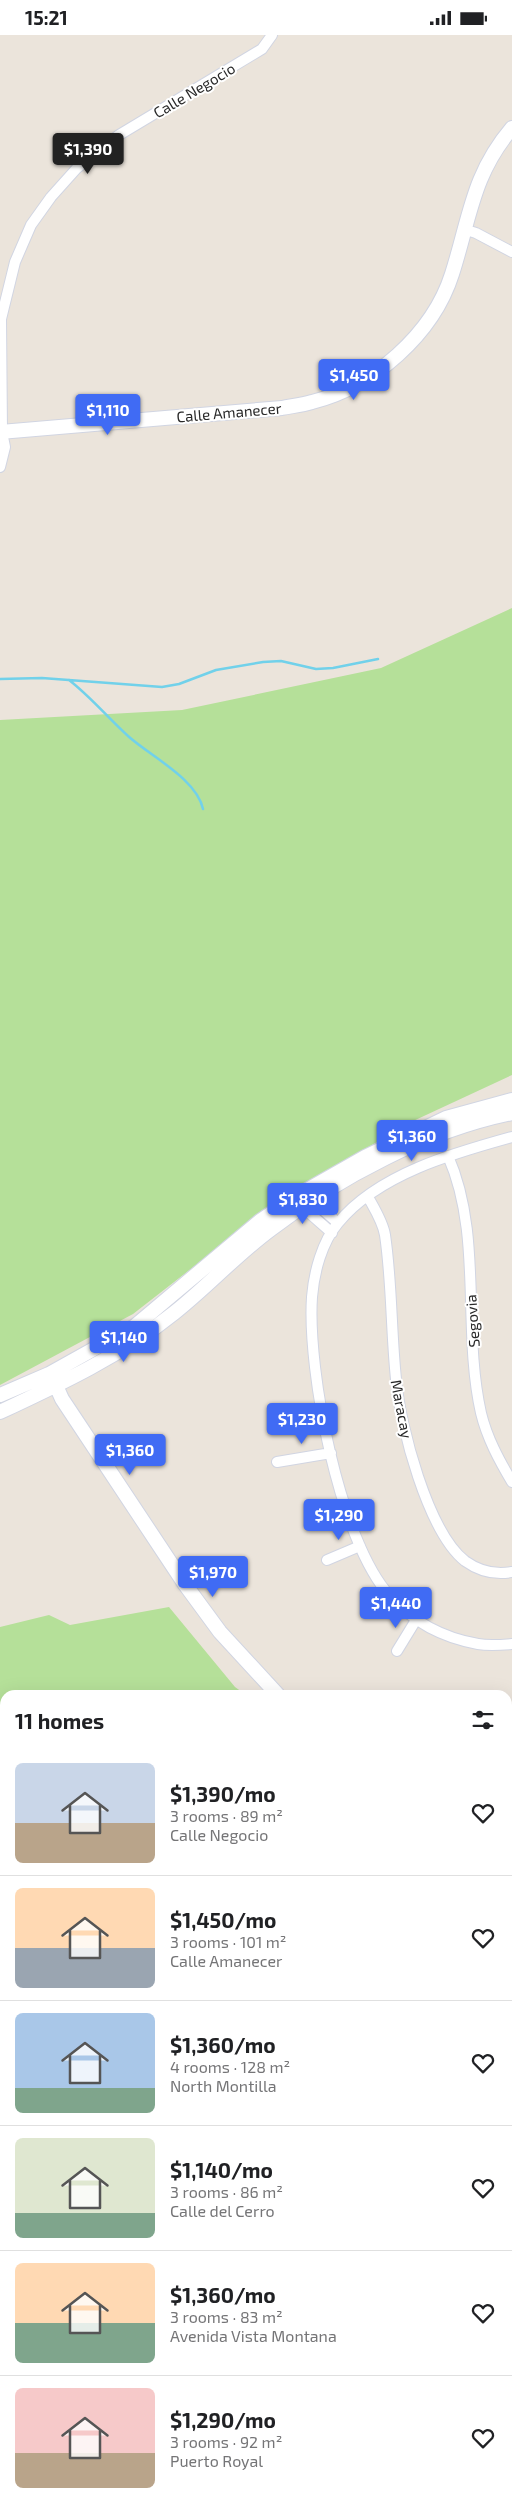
<!DOCTYPE html>
<meta charset="utf-8">
<style>
body{margin:0;font-family:"Exo 2",sans-serif;background:#f6f6f6;color:#202124;height:100vh;display:flex;flex-direction:column;font-size:19px;white-space:nowrap}
*{box-sizing:border-box;margin:0}
p{font-size:16px;color:#757577}
.icon{flex:none;width:28px;height:28px;fill:none;stroke:currentColor;stroke-width:2;stroke-linecap:round;stroke-linejoin:round}
.map{position:relative;flex:1;overflow:hidden}
.side{position:absolute;left:0px;top:1655px;width:512px;height:821px;display:flex;flex-direction:column;background:#fff;border-radius:15px 15px 0 0;box-shadow:0 5px 20px #0002}
.side>*{flex:none}
.price{position:absolute;translate:-50% -42px;padding:0 11px;border-radius:5px;background:#406bf4;color:#fff;font-size:16px;line-height:32px;filter:drop-shadow(0 1px 2px #0008)}
.price::after{content:'';position:absolute;left:50%;top:30px;width:15px;height:11px;margin-left:-8px;background:inherit;clip-path:polygon(0 0,100% 0,50% 100%)}
.price.active{background:#222;color:#fff}
ul{padding:0;list-style:none}
li{display:flex;align-items:center;gap:15px;height:125px;padding:0 15px}
li+li{border-top:1px solid #e0e0e0}
li span{display:grid;place-items:center;flex:none;width:140px;height:100px;border-radius:8px;color:#555}
li>.icon{margin-inline-start:auto}
span .icon{width:60px;height:60px;fill:#fffc;stroke-width:1}
li b{font-size:21px}
h2{display:flex;justify-content:space-between;align-items:center;height:60px;padding:0 15px;font-size:21px}
.status{display:flex;justify-content:space-between;align-items:center;height:35px;padding:0 25px;background:#fff;direction:ltr}
.status svg{height:14px;fill:currentColor}
.map>svg:first-child{display:block}
.green{fill:#b5e099}
.lines{fill:none;stroke-linecap:round;stroke-linejoin:round}
.stream{stroke:#71d1ea;stroke-width:2.5}
.street-casing{stroke:#d1d5e2;stroke-width:12}
.secondary-casing{stroke:#d1d5e2;stroke-width:16}
.street{stroke:#fff;stroke-width:10}
.secondary{stroke:#fff;stroke-width:14}
.labels{text-anchor:middle;dominant-baseline:central;stroke-width:4;stroke-linejoin:round;paint-order:stroke}
.street-label{font-size:15px;fill:#292929;stroke:#fff}
</style>
<div class="status"><b>15:21</b><svg viewBox="0 0 49 12"><path d="M0 12V9h3v3zM5 12V6h3v6zM10 12V3h3v9zM15 12V0h3v12zM26 1h20v11H26zM47 4h2v5h-2z"/></svg></div>
<div class="map">
<svg width="512" height="2476" viewBox="0 0 512 2476">
<rect width="100%" height="100%" fill="#ebe4db"/>
<path class="green" d="M512,573v467l-101,47 -129,76 -149,116 -133,71v-665l182,-10 199,-42z
M169,1572l66,80 11,8h-241v280l-5,-6v-342l49,-12 21,10z
M508,1794l4,2v680h-213l-3,-5h212z"/>
<g class="lines">
<path class="stream" d="M0,644l42,-1 120,9 17,-3 37,-14 47,-8 18,-1 35,8 17,-1 45,-9
M69,645c22,17 38,37 59,56 22,20 69,43 75,73
M0,1723l5,1
M508,1982l4,2"/>
<g class="street-casing">
<path id="street" d="M463,194l13,4 36,19
M0,432l5,-20 -3,-15 -1,-113 14,-57 16,-37 20,-28 26,-29 42,-33 143,-86 10,-14
M512,1102c-58,16 -134,37 -174,86 -16,19 -24,49 -26,74 -5,74 28,245 78,299 23,26 54,42 88,48 11,2 23,1 34,0
M448,1121c35,79 14,173 33,257 6,25 18,47 31,69
M368,1162c6,11 15,25 17,38 7,47 6,96 11,144 4,47 32,153 69,182 14,10 31,14 47,11
M307,1167l9,2 22,19
M308,1168l-1,8 25,22
M277,1427l54,-9
M327,1525l33,-14
M397,1616l19,-31
M0,2357l3,8 -3,95"/>
</g>
<g class="secondary-casing">
<path id="secondary" d="M0,397l282,-24c10,-2 20,-3 30,-6 61,-15 121,-68 140,-128 18,-56 20,-99 60,-146
M53,1344l9,20 122,184 36,49 58,63
M0,1360l49,-21 86,-48 125,-105 40,-27 65,-37 81,-39 66,-18
M0,1377c60,-28 122,-57 174,-99 34,-27 63,-59 97,-84 68,-52 157,-99 241,-116
M508,1777l4,1
M0,2003l5,8
M229,2471l3,5
M119,2476v-5"/>
</g>
<use href="#street" class="street"/>
<use href="#secondary" class="secondary"/>
</g>
<g class="labels">
<g class="street-label">
<text transform="translate(194 55) rotate(-31)">Calle Negocio</text>
<text transform="translate(229 377) rotate(-5)">Calle Amanecer</text>
<text transform="translate(472 1286) rotate(-94)">Segovia</text>
<text transform="translate(402 1374) rotate(79)">Maracay</text>
</g>
</g>
</svg>
<b class="price active" style="left:88px;top:140px">$1,390</b>
<b class="price" style="left:354px;top:366px">$1,450</b>
<b class="price" style="left:108px;top:401px">$1,110</b>
<b class="price" style="left:412px;top:1127px">$1,360</b>
<b class="price" style="left:303px;top:1190px">$1,830</b>
<b class="price" style="left:124px;top:1328px">$1,140</b>
<b class="price" style="left:302px;top:1410px">$1,230</b>
<b class="price" style="left:130px;top:1441px">$1,360</b>
<b class="price" style="left:339px;top:1506px">$1,290</b>
<b class="price" style="left:213px;top:1563px">$1,970</b>
<b class="price" style="left:396px;top:1594px">$1,440</b>
<section class="side">
<h2>11 homes<svg class="icon" aria-label="filters" viewBox="0 0 24 24"><path d="M4 7h16M4 17h16"/><circle cx="9" cy="7" r="2"/><circle cx="15" cy="17" r="2"/></svg></h2>
<ul>
<li><span style="background:linear-gradient(#c9d6e8 60%,#b9a48a 0)"><svg class="icon" aria-label="home" viewBox="0 0 24 24"><path d="M3 11l9-7 9 7M6 9v11h12V9"/></svg></span><div><b>$1,390/mo</b><p>3 rooms · 89 m²</p><p>Calle Negocio</p></div><svg class="icon" aria-label="heart" viewBox="0 0 24 24"><path d="M12 20l-8-8c-3-5 5-10 8-4 3-6 11-1 8 4z"/></svg></li>
<li><span style="background:linear-gradient(#ffd9b3 60%,#9aa5b1 0)"><svg class="icon" aria-label="home" viewBox="0 0 24 24"><path d="M3 11l9-7 9 7M6 9v11h12V9"/></svg></span><div><b>$1,450/mo</b><p>3 rooms · 101 m²</p><p>Calle Amanecer</p></div><svg class="icon" aria-label="heart" viewBox="0 0 24 24"><path d="M12 20l-8-8c-3-5 5-10 8-4 3-6 11-1 8 4z"/></svg></li>
<li><span style="background:linear-gradient(#a9c7e8 75%,#7fa58c 0)"><svg class="icon" aria-label="home" viewBox="0 0 24 24"><path d="M3 11l9-7 9 7M6 9v11h12V9"/></svg></span><div><b>$1,360/mo</b><p>4 rooms · 128 m²</p><p>North Montilla</p></div><svg class="icon" aria-label="heart" viewBox="0 0 24 24"><path d="M12 20l-8-8c-3-5 5-10 8-4 3-6 11-1 8 4z"/></svg></li>
<li><span style="background:linear-gradient(#dfe7d0 75%,#7fa58c 0)"><svg class="icon" aria-label="home" viewBox="0 0 24 24"><path d="M3 11l9-7 9 7M6 9v11h12V9"/></svg></span><div><b>$1,140/mo</b><p>3 rooms · 86 m²</p><p>Calle del Cerro</p></div><svg class="icon" aria-label="heart" viewBox="0 0 24 24"><path d="M12 20l-8-8c-3-5 5-10 8-4 3-6 11-1 8 4z"/></svg></li>
<li><span style="background:linear-gradient(#ffd9b3 60%,#7fa58c 0)"><svg class="icon" aria-label="home" viewBox="0 0 24 24"><path d="M3 11l9-7 9 7M6 9v11h12V9"/></svg></span><div><b>$1,360/mo</b><p>3 rooms · 83 m²</p><p>Avenida Vista Montana</p></div><svg class="icon" aria-label="heart" viewBox="0 0 24 24"><path d="M12 20l-8-8c-3-5 5-10 8-4 3-6 11-1 8 4z"/></svg></li>
<li><span style="background:linear-gradient(#f6c9c9 65%,#b9a48a 0)"><svg class="icon" aria-label="home" viewBox="0 0 24 24"><path d="M3 11l9-7 9 7M6 9v11h12V9"/></svg></span><div><b>$1,290/mo</b><p>3 rooms · 92 m²</p><p>Puerto Royal</p></div><svg class="icon" aria-label="heart" viewBox="0 0 24 24"><path d="M12 20l-8-8c-3-5 5-10 8-4 3-6 11-1 8 4z"/></svg></li>
</ul>
</section>
</div>
